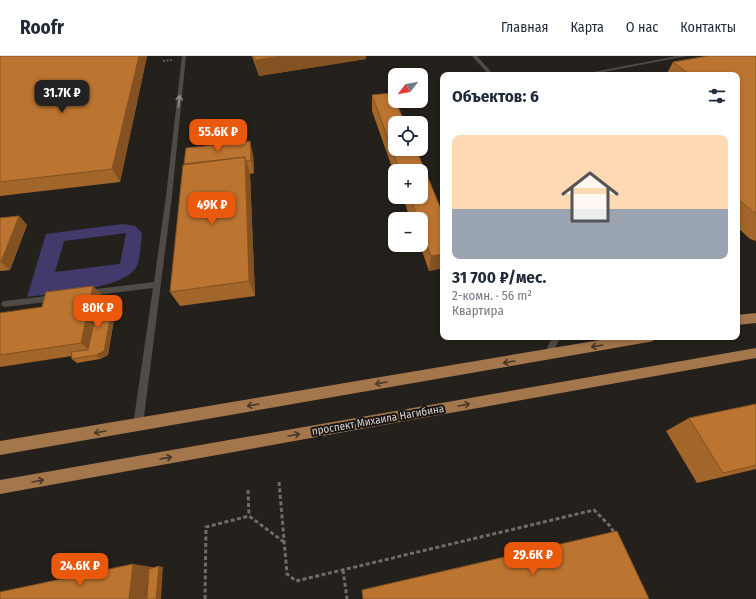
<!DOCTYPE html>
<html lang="ru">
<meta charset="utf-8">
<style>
body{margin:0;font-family:"Fira Sans Condensed",sans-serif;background:#f6f6f7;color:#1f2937;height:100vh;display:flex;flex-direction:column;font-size:15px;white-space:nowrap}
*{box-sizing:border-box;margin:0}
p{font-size:13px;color:#747a83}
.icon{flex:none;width:22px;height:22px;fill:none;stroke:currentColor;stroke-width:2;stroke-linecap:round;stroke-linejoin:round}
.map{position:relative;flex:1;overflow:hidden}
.sheet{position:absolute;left:440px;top:16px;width:300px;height:268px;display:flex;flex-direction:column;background:#fff;border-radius:8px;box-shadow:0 2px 6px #0003}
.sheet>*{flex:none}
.needle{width:26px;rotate:239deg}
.controls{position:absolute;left:388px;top:12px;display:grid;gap:8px}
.controls a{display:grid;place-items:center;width:40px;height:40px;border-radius:8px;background:#fff;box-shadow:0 2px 6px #0003;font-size:20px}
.price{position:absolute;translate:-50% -34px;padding:0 9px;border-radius:8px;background:#ea580c;color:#fff;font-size:13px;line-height:26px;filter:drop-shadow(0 1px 2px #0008)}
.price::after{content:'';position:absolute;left:50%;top:24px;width:12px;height:9px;margin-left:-6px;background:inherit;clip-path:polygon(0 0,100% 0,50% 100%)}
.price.selected{background:#222;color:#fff}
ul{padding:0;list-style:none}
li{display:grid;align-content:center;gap:8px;height:212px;padding:0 12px}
li span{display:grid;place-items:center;height:124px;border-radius:8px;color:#555}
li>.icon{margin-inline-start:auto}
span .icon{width:72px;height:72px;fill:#fffc;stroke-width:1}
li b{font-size:17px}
h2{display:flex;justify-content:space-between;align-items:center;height:48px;padding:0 12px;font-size:17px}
header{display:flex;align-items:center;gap:24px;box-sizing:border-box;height:56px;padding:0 20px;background:#fff;border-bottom:1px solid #e0e1e3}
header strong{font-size:19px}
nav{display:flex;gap:22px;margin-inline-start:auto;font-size:14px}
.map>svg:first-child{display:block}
.green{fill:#433a6c;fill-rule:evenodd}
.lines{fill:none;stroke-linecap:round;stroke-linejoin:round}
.path-far1{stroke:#6f6c69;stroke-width:1.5;stroke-dasharray:2 1.5;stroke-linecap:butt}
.path{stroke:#6f6c69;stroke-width:3;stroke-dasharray:4 2.5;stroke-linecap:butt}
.lane{fill:#504b47;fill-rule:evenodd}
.primary{fill:#a3764c;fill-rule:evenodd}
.wall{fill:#a2652a}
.shaded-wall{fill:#845222}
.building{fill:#bc7531;stroke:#845222}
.oneway{stroke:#928e8c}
.oneway2{stroke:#4a3827}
.labels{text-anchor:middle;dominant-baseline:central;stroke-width:4;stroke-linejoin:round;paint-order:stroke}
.street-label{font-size:11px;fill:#d5d2d0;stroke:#1a1613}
</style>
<header>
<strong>Roofr</strong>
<nav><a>Главная</a><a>Карта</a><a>О нас</a><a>Контакты</a></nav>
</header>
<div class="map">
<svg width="756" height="543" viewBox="0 0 756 543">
<rect width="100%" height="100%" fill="#24201c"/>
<path class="green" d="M123,168l12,2 7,7c-1,8 -2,31 -7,36 -16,21 -82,24 -108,28l19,-63zM126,177l-6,31 -65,8 9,-31z"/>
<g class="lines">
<path class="path-far1" d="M163,5l9,-1"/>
<path class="path" d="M279,426l8,92 9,7 298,-71 17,17 4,8
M248,434l1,26
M343,514l4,29
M205,543l1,-72 43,-11 35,26"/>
<path class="lane" d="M182,0h4l-14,140 -29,229 -2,3 -3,1 -3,-1 -2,-3 20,-137 -65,8 -4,-3 4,-3 66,-8 12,-86z
M472,0h5l17,19h-5z
M677,0h10l-99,19h-10z
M55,239l4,3 -4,3 -50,6 -3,-1 -1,-2 1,-2 3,-1z
M552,281h8l-9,21 -3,1 -3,-1 -1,-3z"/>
<path class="primary" d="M756,257v10l-19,2v-10z
M618,281h37l-2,4 -4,1 -649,113v-14z
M756,292v10l-756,136v-14z"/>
</g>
<path class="wall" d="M0,0h147l-27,126 -120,14z
M252,0h114v3l-107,17z
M756,0v185l-6,-2 -13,-12v-152h-71l7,-13z
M392,37l13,30h-10v26h21l27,65v54l-14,3 -9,-26h1v-26h-11l-7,-22h18v-26h-26v5l-23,-65v-16z
M253,98l1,19 -4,1 5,122 -75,10 -10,-14 13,-127z
M19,160l8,9 -17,45 -10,1v-53z
M93,230l10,10 11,2 3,4 -9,53 -8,4 -23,4 -5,-4v-3l-72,11v-54l42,-6z
M756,348v65l-59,14 -31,-52 23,-13z"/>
<path class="shaded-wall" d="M139,0h8l-27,126 -8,-13z
M282,0h84v3l-107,17 -4,-16z
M250,85l3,13 1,19 -3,-13z
M245,101l5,17 5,122 -6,-15z
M19,160l8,9 -17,45 -9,-8z
M443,198v14l-14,3 2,-15z
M93,230l11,12 -11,55 -12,-10z
M114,242l3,4 -9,53 -8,4 -4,-4z
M133,508l20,3 -2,32h-22z
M159,510l4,1 -2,32h-5z"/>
<path class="building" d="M0,0h139l-27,113 -112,13z
M254,0h28l-27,4z
M708,0h48v158l-19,-16v-123h-46l-18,-13z
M392,37l13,30h-10v26h21l27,65v40l-12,2 -10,-28v-9h-3l-8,-22h11v-26h-21l-28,-76z
M250,85l1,19 -5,1 -1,-4 -61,7 2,-16z
M245,101l4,124 -79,11 13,-127z
M19,160l-18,46h-1v-44z
M93,230l-12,57 -81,12v-42l42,-6 4,-15z
M100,240l14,2 -10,53 -8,4 -24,4 -1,-7 17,-2z
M756,348v61l-33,8 -34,-55z
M617,475l32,68h-286l-1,-9z
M133,508l-4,35h-129v-7z
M159,510l-3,33h-9l2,-30z"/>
<defs><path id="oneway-shaft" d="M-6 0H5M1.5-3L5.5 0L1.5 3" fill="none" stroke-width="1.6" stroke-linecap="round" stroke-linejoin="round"/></defs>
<use class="oneway" href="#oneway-shaft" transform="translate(179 45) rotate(-84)"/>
<g class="oneway2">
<use href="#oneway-shaft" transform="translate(597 290) rotate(170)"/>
<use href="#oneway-shaft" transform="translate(509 306) rotate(170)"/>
<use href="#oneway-shaft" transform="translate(381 327) rotate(170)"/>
<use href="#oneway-shaft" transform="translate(253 349) rotate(170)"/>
<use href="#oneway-shaft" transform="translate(464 349) rotate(-10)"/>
<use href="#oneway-shaft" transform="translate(100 376) rotate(170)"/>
<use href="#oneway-shaft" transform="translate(294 379) rotate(-10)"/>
<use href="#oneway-shaft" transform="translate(166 402) rotate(-10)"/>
<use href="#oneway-shaft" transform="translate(38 425) rotate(-10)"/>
</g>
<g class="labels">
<g class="street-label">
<text transform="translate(378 364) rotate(-10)">проспект Михаила Нагибина</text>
</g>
</g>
</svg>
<div class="controls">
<a><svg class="needle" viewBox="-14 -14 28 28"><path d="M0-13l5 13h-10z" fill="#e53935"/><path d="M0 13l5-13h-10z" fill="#747a83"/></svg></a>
<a><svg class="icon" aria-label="locate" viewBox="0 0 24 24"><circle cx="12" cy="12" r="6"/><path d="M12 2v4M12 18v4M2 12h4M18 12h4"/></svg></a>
<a>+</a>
<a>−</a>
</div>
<b class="price selected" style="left:62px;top:58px">31.7K ₽</b>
<b class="price" style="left:218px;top:97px">55.6K ₽</b>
<b class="price" style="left:212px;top:170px">49K ₽</b>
<b class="price" style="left:98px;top:273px">80K ₽</b>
<b class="price" style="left:533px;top:520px">29.6K ₽</b>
<b class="price" style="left:80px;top:531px">24.6K ₽</b>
<section class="sheet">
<h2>Объектов: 6<svg class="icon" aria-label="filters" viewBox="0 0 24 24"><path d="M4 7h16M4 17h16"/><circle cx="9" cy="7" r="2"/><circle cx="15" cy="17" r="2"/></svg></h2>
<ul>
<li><span style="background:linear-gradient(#ffd9b3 60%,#9aa5b1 0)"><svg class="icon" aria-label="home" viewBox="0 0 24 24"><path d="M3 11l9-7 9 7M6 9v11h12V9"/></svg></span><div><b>31 700 ₽/мес.</b><p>2-комн. · 56 m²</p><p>Квартира</p></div></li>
</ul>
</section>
</div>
